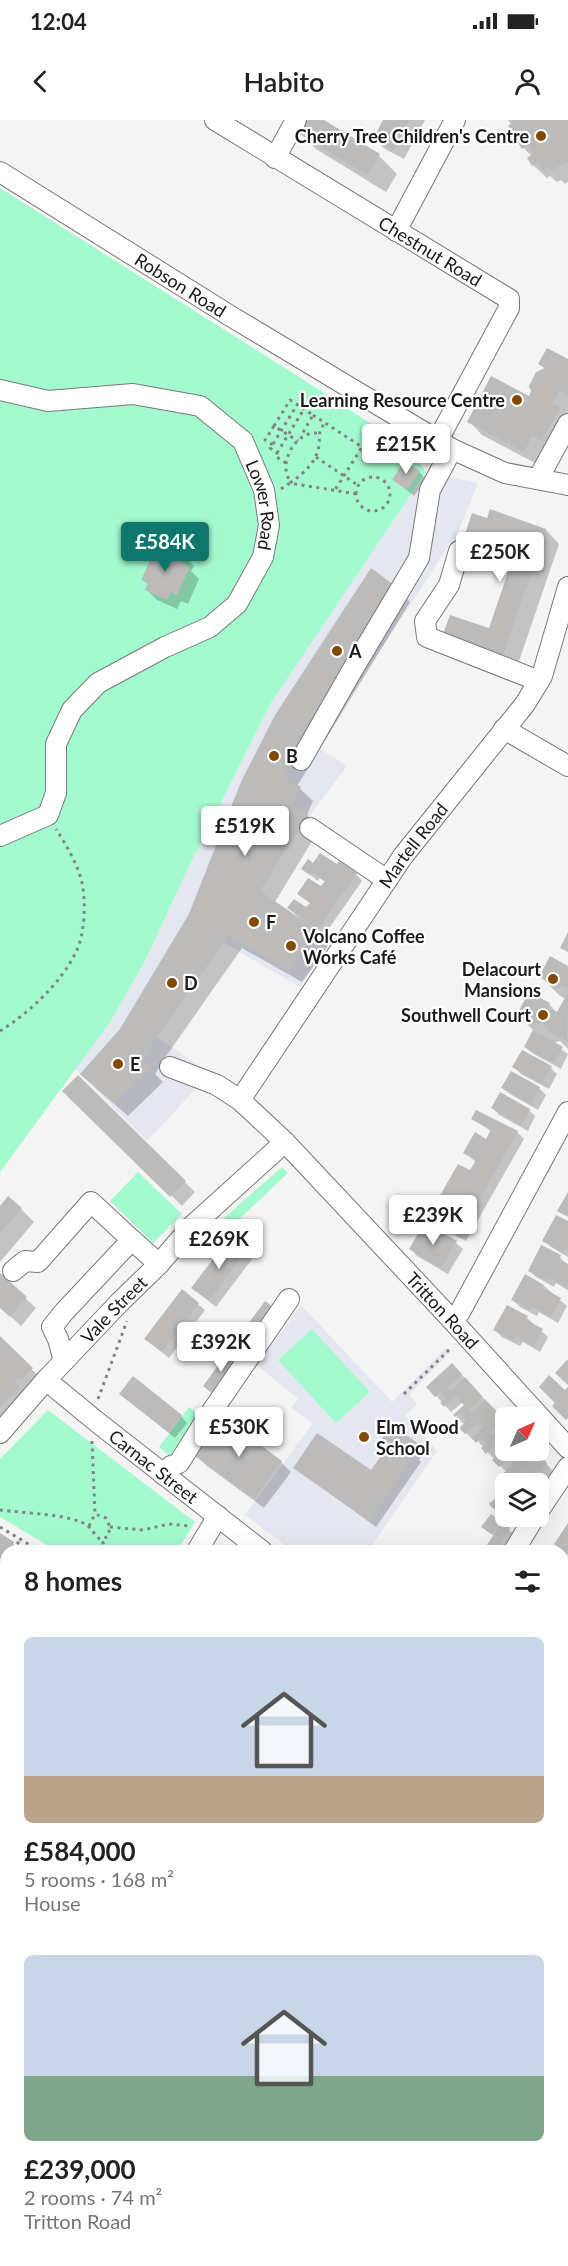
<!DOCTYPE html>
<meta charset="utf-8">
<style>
body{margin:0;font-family:Lato,sans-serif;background:#f2f2f2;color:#222;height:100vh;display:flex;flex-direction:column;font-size:22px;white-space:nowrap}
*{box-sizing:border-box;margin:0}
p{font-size:20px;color:#767676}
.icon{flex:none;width:33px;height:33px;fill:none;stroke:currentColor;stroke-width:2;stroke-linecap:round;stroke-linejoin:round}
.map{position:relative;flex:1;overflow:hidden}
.details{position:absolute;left:0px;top:1425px;width:568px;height:722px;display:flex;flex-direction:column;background:#fff;border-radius:18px 18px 0 0;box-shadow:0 6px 24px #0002}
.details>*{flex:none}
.needle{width:39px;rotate:45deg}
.buttons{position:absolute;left:495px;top:1287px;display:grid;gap:12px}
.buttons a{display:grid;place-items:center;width:54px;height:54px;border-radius:9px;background:#fff;box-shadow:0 6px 24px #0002;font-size:30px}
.price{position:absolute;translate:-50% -51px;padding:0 14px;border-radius:6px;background:#fff;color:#222;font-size:20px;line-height:39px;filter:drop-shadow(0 2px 3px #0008)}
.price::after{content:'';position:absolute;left:50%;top:36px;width:18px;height:14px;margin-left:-9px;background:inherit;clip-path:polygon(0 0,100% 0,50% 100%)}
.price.current{background:#0f766e;color:#fff}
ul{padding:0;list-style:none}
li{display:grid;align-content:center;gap:12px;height:318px;padding:0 24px}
li span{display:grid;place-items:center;height:186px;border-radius:9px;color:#555}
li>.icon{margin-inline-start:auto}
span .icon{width:108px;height:108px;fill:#fffc;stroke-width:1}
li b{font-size:26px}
h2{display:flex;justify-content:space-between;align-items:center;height:72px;padding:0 24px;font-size:26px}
.status{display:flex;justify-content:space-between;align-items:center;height:42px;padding:0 30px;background:#fff;direction:ltr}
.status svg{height:16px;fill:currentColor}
header{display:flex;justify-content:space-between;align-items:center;height:78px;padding:0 24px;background:#fff;font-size:27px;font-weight:600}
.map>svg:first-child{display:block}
.built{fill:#e4e7f0}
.green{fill:#a4facf}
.shadow{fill:#0003}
.building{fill:#bcbbba}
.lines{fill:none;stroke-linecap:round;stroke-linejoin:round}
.minor-casing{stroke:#787879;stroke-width:22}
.major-casing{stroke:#787879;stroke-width:28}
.path{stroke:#838384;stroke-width:3;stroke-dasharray:3 4.5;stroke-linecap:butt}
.minor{stroke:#fff;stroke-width:20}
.major{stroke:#fff;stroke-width:26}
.poi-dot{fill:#834900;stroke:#fff;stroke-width:2}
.labels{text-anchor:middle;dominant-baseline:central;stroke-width:4.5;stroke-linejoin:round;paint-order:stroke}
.poi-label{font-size:18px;font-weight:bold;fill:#1a1a1b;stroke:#fff;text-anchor:start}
.street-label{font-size:18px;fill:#1a1a1b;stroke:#fff}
</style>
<div class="status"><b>12:04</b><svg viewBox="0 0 49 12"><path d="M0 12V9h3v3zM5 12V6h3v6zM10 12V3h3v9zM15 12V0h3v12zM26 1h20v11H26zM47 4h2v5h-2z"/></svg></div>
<header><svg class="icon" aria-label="back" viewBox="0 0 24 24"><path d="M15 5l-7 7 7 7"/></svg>Habito<svg class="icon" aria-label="person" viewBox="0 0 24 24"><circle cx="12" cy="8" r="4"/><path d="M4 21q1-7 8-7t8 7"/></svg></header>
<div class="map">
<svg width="568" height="2146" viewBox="0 0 568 2146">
<rect width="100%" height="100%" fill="#f4f4f5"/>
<path class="built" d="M426,352l52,11 -20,49 -141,215 30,19 -92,123 76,53 -31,45 -79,-46 -65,95 54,38 -63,67 -72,-72 35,-47 35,-61 47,-101 79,-157z
M301,1185l91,97 54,-54 4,4 -41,43 8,9 -12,11 32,36 -69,100h-75l-48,-36 68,-92 -22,-15 7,-9 -41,-34z"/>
<path class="green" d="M0,68l337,213 75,51 14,20 -155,231 -79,157 -47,101 -35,61 -110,150z
M282,1047l6,6 -56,53 -8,-8z
M138,1052l44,42 -29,29 -43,-42z
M312,1209l58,63 -34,31 -58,-63z
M189,1287l9,7 -28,42 -11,-9z
M48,1290l147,112 -18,29h-120l-57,-34v-58z"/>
<path class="shadow" d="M321,0l58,36 18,18 -11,18 -70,-43 -18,-18z
M385,0h40l-21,39 -19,-10 -10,-10z
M508,0h60v62l-3,2 -4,-4 -4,2 -7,-6 -3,2 -14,-13 -1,-8 -8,-9 -14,-22 2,-1z
M568,241v51l-31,52 -55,-29 -13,-14 60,-23 16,-29 -5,-5z
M419,352l7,7 -12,17 -20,-16z
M491,391l55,19 13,14 -43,126 -59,-20 33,-20 27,-79 -20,-8 -4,12 -14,-5 -14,-13 23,-17z
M165,427l19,9 10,10 -3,5 8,8 -11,25 -7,-3 -4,8 -20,-9 -10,-10 2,-5 -6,-6 18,-22z
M396,468l14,14 -113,184 16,15 -6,14 13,13 -45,74 23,17 1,-1 -10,-10 18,1 4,-5 -12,-10 23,-6 4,-6 -7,-4 -1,3 -15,-12 11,-4 42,9 6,7 -37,53 -13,-7 17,17 -27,38 -60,-34 -80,114 -7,12 8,8 -35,34 -33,-29 26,-57z
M568,847v82l-8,-8 -7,2 15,11 -7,15 -29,-16 -7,-6 9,-16 -14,-14 29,-13 9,10 8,-15 -7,-4 -18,-18z
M514,947l37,1 6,6 -8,15 -28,-15z
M78,957l117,115 -13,14 -118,-115z
M503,968h36l7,7 -8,15 -28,-16z
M493,988l36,2 6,6 -7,15 -29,-16z
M472,998l45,14 7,7 -58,102 -28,-15 -6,-7 13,2 8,-12 -13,-10 31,-27 5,-10 -11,-9 22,-12 5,-9z
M0,1088l21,1 13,13 -34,40z
M568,1103v34l-17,-10 -7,-6z
M435,1110l21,13 7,6 -15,25 -31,-18 -6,-7z
M229,1120l23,19 -36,48 -16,-13z
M560,1137l8,9v24l-12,-7 -2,4 -18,-10 -6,-6z
M0,1155l36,33 -15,18 -21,-19z
M544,1166l23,20 -9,17 -19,-11 -2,4 -17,-9 -7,-7z
M182,1171l23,19 -36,48 -16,-13z
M527,1198l21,19 -8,15 -17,-10 -3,4 -18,-9 -7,-7z
M0,1219l50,48 -18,14 5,5 -25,26 -12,7z
M459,1252l47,51v27h28l19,21 -12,20 -3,-7h-31v-11l-32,-35 -2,2 -12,-12 4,-3 -10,-10 11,-10 -3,-3 -12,10 -23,-25z
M128,1280l53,16 6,7 -12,15z
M418,1325l7,7 -6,8 2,2 -45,65 -81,-59 76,4 13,-18 -6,-6z
M197,1336l84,6 10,10 -27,36 -57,-42z
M506,1370v26h7l-5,6 -17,-18z
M500,1402l16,14 -11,15h-15l4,-15 -8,-6z
M0,1415l20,14 -14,2v15l-6,-4z
M562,1455l6,4v24l-6,-4z
M6,1576v91l-6,10v-98z
M564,1795l4,2v39l-6,-3z
M6,1826v54l-2,3 2,15 -6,-4v-58z
M562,1842l5,4 -5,6z
M0,1991l6,4v25l-6,-7z
M6,2051v64l-3,4 -3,-2v-62z
M562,2064l6,3v62l-6,-3z
M562,2136l5,5 -3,5h-38l3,-6h33z
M24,2140h43l-3,6h-43z
M116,2140h39l-3,6h-31z
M362,2140h18l-3,6h-5z"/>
<path class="building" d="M303,0h21l56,34 -13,21 -71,-44z
M383,0h27l-16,30 -21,-11z
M512,0h56v41l-17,10 -3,-4 -6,3 -4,-8 -6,4 -5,-8 6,-4 -5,-8 -6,3 -14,-23 5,-4z
M547,228l21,11v36l-8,-5 -7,13 7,4 -18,34 -10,-5 -8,16 -57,-30 24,-46 38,20 2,-5 -2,-5 7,-14 9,-4 -7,-4z
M404,341l16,10 -13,19 -15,-10z
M490,389l56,20 -44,129 -60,-21 8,-22 39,13 29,-85 -34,-12 -4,12 -16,-6 8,-24 15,5z
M164,425l20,9 -3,9 9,4 -13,28 -6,-3 -4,8 -22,-10 3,-7 -7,-3 13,-28 6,3z
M371,448l26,19 -115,189 19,11 -9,19 16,8 -48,77 57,39 -28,40 -61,-34 -79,113 -7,12 9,7 -37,36 -34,-30 40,-45 69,-115 52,-132 34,-67z
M320,733l17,11 2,-3 18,12 -39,56 -31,-21 7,-9 12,8 4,-4 -13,-9 11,-16 13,8 4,-5 -13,-9 -2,3 -9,-6 7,-10 5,4z
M568,812v20l-8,-4z
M550,836l18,10v23l-4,-3 -5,1 -20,-10z
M529,872l21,11 -3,4 10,5 11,-20 -1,49 -19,-10 1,-3 -8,-5 -6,2 -16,-8 -1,-5z
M533,910l30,17 -9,16 -30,-16z
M522,930l30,16 -10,18 -30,-17z
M511,951l29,16 -9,17 -30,-16z
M78,955l108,106 -16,16 -108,-106z
M500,972l30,17 -9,16 -30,-17z
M476,990l42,21 -59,105 -29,-17 3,-7 12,7 7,-12 -14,-8 20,-35 12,6 6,-10 -13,-7 12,-21 11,7 5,-9 -20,-11z
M568,1072v25l-11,-6z
M8,1076l14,12 -22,25v-27z
M556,1095l12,6v29l-3,-2 -2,4 -21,-11z
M423,1105l10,6 1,-3 23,13 -16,27 -32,-19z
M229,1118l17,13 -37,50 -18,-13z
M541,1125l20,10 -2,4 9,5v20l-2,3 -17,-9 -2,3 -19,-10z
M0,1153l27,24 -17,20 -10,-9z
M525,1154l19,11 -1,3 18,10 -10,19 -19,-10 -2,3 -19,-10z
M182,1169l17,14 -37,49 -18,-13z
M265,1181l11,8 -24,34 -12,-8z
M507,1185l21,11 -2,4 17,9 -10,17 -17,-10 -3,5 -20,-11z
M0,1216l33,32 -12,12 -3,-2 -4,4 6,5 -20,20z
M228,1232l11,8 -25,35 -11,-9z
M567,1240l1,1v24l-13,-12z
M452,1243l10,11 -14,13 3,4 14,-14 18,20 -14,13 2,3 14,-14 19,20 -15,14 3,2 14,-12v27h11l-18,17 -7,-7 10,-10 -5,-6 -11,10 -5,-6 5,-4 -5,-6 -5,5 -4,-5 11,-11 -4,-5 -14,12 -6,-6 8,-7 -7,-8 -5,4 -2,-2 11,-10 -9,-9 -11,11 -4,-4 6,-5 -6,-6 -5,5 -9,-10z
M549,1255l16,15 3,-3v31l-2,2 -14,-14 3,-3 -16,-16z
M133,1256l49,39 -14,17 -49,-38z
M224,1298l58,43 -28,38 -59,-43z
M396,1308l23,16 -6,8 3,2 -47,67 -76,-53 24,-35 54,37 12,-17 -7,-5 10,-16 5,3z
M523,1330h13l11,13 -12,21h-4l-4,-5 -5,5h-17l-6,-7 15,-13 -2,-3z
M506,1368v23l-6,5 -11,-12z
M491,1394l10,7 -10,13 -10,-7z
M502,1402l8,6 -12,18 -1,-1 -5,6h-2l-5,-3z
M568,1403v32l-14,-11z
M0,1413l14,9 -5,9h-3l-4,11 -2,-1z
M562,1454l6,3v11l-6,8z
M2,1572l4,2v44l-6,11v-53z
M564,1793l4,3v29l-6,9z
M6,1823v45l-2,-1 -4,6v-40z
M0,1879l6,3 -2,13 -4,-2z
M0,1989l6,4 -6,11z
M6,2006v14l-6,-4z
M3,2047l3,2v40l-6,9v-46z
M562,2063l6,3v16l-2,3 2,2v30l-6,10z
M23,2140h28l-4,6h-28z
M114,2140h25l-3,6h-13z
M527,2140h30l-3,6h-30z"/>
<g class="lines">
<g class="minor-casing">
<g id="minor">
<path id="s1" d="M215,0l294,179v9l-71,132"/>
<path d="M275,38l21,-38"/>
<path id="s2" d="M0,52l232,145 220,132 53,24 63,12"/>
<path d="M396,111l59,-111"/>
<path id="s3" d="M0,270l48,11 85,-7 67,12 43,35 21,49 5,35 -6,32 -26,47 -27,23 -45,20 -67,36 -26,27 -16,34v49l-8,22 -48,21"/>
<path d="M538,359l30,-55"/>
<path d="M459,431l-10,34 -24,36 2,16 112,44"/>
<path d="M504,609l64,37"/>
<path d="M301,640l49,-86 69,-116 11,-68 22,-41"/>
<path d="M310,708l77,52"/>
<path id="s4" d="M170,947l47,18 23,15 45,42 167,178 116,128"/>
<path id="s5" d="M240,980l163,-244 122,-152 17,-28 26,-89"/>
<path d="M13,1151l12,-10 13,1 53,-60 41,38"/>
<path d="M452,1200l8,-8 108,-200"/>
<path d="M64,1241l-6,-22 -6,-12 12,-15 61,-65 7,-7 27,24"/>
<path id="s6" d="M46,1260l51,42 165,129"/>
<path id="s7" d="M0,1313l46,-53 73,-77 40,-39 32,-37 94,-85"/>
<path d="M164,1355l7,-9 8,-3 25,-40 85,-124"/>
<path d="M538,1392l30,-45"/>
<path d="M197,1431l21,-35"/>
<path d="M514,1431l21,-35"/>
<path d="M0,1764l6,-11"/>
<path d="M0,1970l6,3"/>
<path d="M77,2146l3,-6"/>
<path d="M222,2146l2,-6"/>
</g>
</g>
<g class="major-casing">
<path id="major" d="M562,1886l6,-8
M398,2146l3,-6"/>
</g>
<path class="path" d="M313,295l49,32 -27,43
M274,306l16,-26 23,15 -12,21
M317,313c-16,-1 -29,15 -31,31 -1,6 2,13 4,19 13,-9 27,-21 29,-38 1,-12 -1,-12 6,-23
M273,324l24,-39
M277,333l27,-44
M316,337l43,29
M286,343l-11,-7 2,-3 -7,-5 3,-3 -8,-5 9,-14 24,15
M356 374a17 17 0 1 1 34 0a17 17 0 1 1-34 0Z
M281,369l9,-6 66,11
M0,911c29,-18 61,-48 76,-79 9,-18 10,-50 6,-69 -4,-19 -16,-38 -26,-54
M404,1274l47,-46
M98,1279l29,-78
M92,1321l3,73 11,4 4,9 -2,9 -6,4 4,11
M0,1390c21,3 73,4 88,16 5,4 7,10 13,14
M89,1406l6,-12
M0,1407l40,24
M110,1407l33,3 26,-6 22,2
M14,1431l6,-12
M0,1457l6,-11
M0,1495l6,2
M562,1626l6,3
M0,1674l6,3
M0,2042l6,4
M0,2130l2,1 4,-7"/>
<use href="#minor" class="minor"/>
<use href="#major" class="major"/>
</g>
<g class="poi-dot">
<circle cx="541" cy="16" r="6"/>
<circle cx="517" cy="280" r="6"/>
<circle cx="337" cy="531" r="6"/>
<circle cx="274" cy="636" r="6"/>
<circle cx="254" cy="802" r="6"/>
<circle cx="291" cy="826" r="6"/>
<circle cx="553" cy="859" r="6"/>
<circle cx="172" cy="863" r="6"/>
<circle cx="543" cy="895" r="6"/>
<circle cx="118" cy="944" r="6"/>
<circle cx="364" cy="1317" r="6"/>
</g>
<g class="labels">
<g class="poi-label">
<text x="529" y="16" text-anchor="end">Cherry Tree Children's Centre</text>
<text x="505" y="280" text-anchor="end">Learning Resource Centre</text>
<text x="349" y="531">A</text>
<text x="286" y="636">B</text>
<text x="266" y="802">F</text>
<text x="303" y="816">Volcano Coffee<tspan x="303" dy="21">Works Café</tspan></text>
<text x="541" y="849" text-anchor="end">Delacourt<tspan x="541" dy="21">Mansions</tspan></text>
<text x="184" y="863">D</text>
<text x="531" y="895" text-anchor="end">Southwell Court</text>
<text x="130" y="944">E</text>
<text x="376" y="1307">Elm Wood<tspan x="376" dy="21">School</tspan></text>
</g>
<g class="street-label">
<text stroke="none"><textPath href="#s1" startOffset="252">Chestnut Road</textPath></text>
<text stroke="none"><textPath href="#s2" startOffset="213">Robson Road</textPath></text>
<text stroke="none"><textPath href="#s3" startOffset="326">Lower Road</textPath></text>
<text stroke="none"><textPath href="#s5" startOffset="308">Martell Road</textPath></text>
<text stroke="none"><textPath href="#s7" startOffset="168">Vale Street</textPath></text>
<text stroke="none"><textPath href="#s4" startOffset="370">Tritton Road</textPath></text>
<text stroke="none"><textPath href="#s6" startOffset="138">Carnac Street</textPath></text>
</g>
</g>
</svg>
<div class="buttons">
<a><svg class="needle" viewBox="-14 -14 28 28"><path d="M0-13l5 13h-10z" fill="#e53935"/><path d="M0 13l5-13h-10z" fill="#767676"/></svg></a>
<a><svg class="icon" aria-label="layers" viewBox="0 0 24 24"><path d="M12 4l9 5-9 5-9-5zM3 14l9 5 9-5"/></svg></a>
</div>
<b class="price" style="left:406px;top:355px">£215K</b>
<b class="price current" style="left:165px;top:453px">£584K</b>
<b class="price" style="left:500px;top:463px">£250K</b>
<b class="price" style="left:245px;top:737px">£519K</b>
<b class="price" style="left:433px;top:1126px">£239K</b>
<b class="price" style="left:219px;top:1150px">£269K</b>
<b class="price" style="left:221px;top:1253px">£392K</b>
<b class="price" style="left:239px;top:1338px">£530K</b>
<section class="details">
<h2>8 homes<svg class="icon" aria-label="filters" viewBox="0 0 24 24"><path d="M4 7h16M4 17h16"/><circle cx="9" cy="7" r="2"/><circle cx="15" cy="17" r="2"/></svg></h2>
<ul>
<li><span style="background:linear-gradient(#c9d6e8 75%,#b9a48a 0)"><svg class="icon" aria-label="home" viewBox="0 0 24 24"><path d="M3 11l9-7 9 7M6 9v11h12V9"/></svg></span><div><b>£584,000</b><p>5 rooms · 168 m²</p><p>House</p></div></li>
<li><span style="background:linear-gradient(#c9d6e8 65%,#7fa58c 0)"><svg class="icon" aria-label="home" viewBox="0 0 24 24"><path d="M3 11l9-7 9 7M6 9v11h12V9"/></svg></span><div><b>£239,000</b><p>2 rooms · 74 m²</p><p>Tritton Road</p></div></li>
</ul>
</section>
</div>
